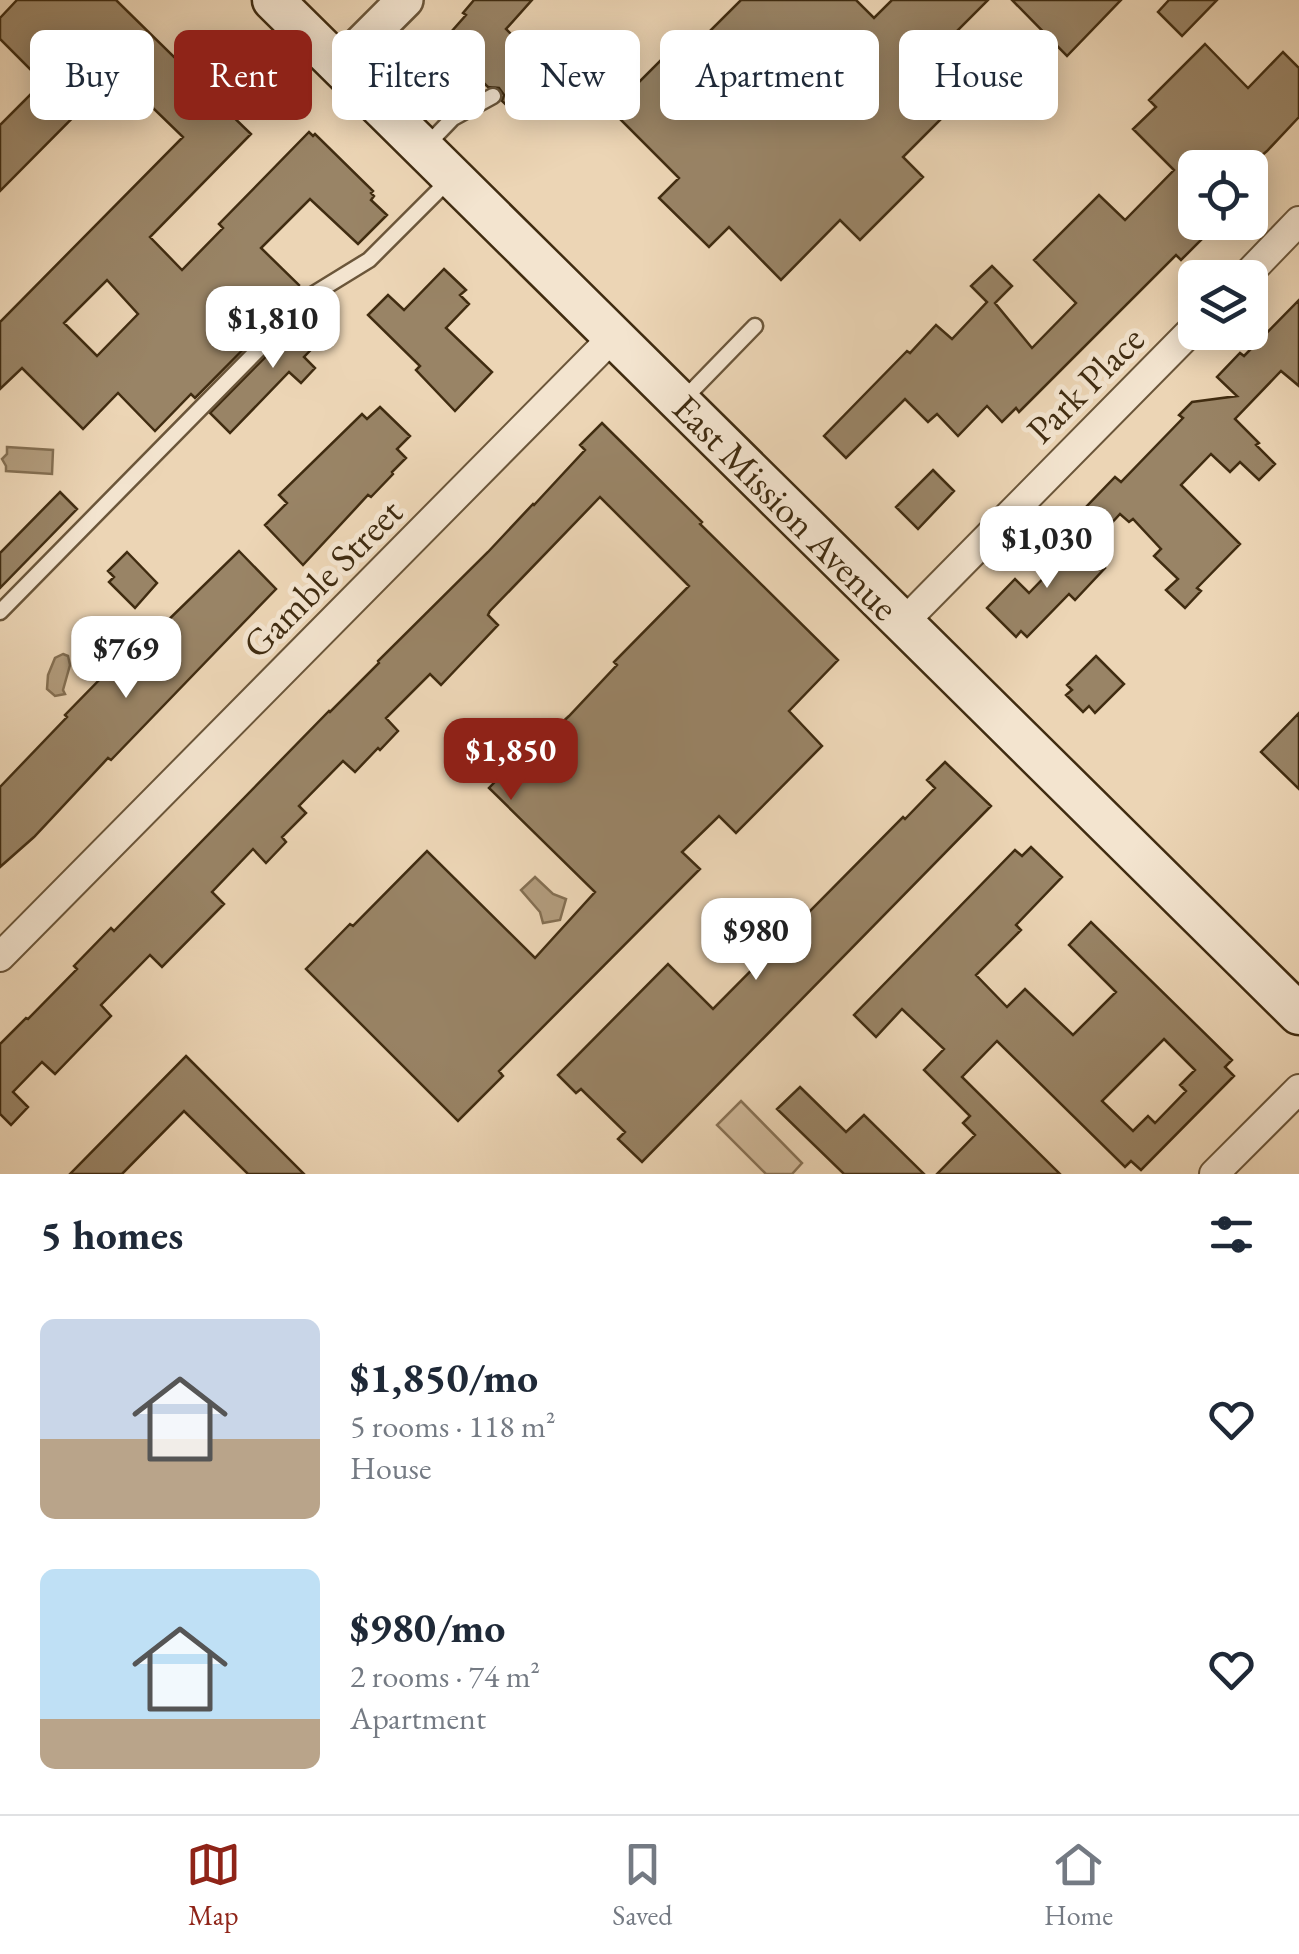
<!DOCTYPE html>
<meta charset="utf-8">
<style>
body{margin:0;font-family:"EB Garamond",serif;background:#f6f6f7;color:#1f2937;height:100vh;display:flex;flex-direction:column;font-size:38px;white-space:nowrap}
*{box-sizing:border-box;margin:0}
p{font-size:32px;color:#747a83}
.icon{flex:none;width:55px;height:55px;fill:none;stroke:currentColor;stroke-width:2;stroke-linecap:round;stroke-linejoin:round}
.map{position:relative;height:1174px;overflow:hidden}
.drawer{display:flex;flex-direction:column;background:#fff;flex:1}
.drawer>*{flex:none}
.banner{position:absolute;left:30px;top:30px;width:1240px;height:90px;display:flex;gap:20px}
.controls{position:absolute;left:1178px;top:150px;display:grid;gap:20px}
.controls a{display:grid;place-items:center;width:90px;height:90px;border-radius:15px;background:#fff;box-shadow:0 5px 25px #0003;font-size:50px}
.price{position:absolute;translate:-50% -85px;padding:0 22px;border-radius:20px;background:#fff;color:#222;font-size:32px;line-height:65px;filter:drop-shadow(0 2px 5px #0008)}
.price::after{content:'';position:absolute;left:50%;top:60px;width:30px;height:22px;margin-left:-15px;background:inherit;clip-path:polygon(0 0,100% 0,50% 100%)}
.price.current{background:#8f2418;color:#fff}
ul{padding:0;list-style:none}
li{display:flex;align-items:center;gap:30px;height:250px;padding:0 40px}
li span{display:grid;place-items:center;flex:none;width:280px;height:200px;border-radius:15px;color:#555}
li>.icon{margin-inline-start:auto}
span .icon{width:120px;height:120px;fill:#fffc;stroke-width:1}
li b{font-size:42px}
h2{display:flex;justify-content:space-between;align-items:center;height:120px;padding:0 40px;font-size:42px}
.pill{padding:0 35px;border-radius:15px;background:#fff;box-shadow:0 5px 25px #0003;font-size:35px;line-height:90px}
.pill.current{background:#8f2418;color:#fff}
.tabs{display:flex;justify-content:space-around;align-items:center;height:140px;border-top:2px solid #e0e1e3;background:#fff;font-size:28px;color:#747a83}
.tabs a{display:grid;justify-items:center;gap:5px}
.tabs .current{color:#8f2418}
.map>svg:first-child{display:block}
.green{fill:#cfb899;stroke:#887255;stroke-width:2.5}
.water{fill:#b29c7d;stroke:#846f52;stroke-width:2.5}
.building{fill:#998466;stroke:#402c11;stroke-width:2.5;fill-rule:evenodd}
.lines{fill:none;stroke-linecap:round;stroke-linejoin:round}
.service-casing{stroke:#6b563a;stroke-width:19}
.minor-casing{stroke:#6b563a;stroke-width:32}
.tertiary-casing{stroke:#6b563a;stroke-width:40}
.secondary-casing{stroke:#402c11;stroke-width:45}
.service{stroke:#f3e4cf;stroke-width:14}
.minor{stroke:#f3e4cf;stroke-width:28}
.tertiary{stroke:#f3e4cf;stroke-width:35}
.secondary{stroke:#f3e4cf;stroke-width:40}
.labels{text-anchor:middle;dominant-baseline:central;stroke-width:10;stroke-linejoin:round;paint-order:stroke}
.street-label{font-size:38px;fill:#402c11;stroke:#f3e4cf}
</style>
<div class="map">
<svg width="1299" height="1174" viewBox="0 0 1299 1174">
<rect width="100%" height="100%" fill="#ecd5b5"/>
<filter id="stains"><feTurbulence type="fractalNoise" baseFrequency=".002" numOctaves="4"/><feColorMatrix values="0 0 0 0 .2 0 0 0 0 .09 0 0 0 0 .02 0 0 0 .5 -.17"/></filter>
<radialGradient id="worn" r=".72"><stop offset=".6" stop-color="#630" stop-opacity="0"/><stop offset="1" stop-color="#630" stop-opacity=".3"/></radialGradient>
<path class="green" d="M741,1101l61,62 -10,11h-26l-49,-49z"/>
<path class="water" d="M7,447l46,3 -1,24 -46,-3v-5l-4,-7 5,-5z
M63,654l5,2 2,9 -7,25 2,4 -10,2 -8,-7 1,-14 7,-17z
M535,877l18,17 13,5 -6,21 -17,3 -3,-11 -19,-22z"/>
<path class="building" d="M17,0h99l61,60 5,-6 20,19 -7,7 56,54 -101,103 32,33 41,-42 -4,-4 90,-92 4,4 2,-2 58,57 -2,2 3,3 -3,4 16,15 -29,29 -48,-45 -49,49 38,37 -4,5 3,4 -103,104 -4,-4 -36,37 -37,-38 -35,36 -61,-61 -22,21v-67l183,-185 -66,-64 -117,118v-66l43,-43 -43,-43v-21zM107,280l31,34 -41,42 -33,-33z
M474,0h58l-26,29 29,29 8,-8 19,18 -43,49 -17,-16 2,-6 -5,-7 -11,-1 -18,-17 -10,12 -30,-26 36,-41 -3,-2z
M741,0h115l18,18 18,-18h96l-66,66 36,36 -55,55 20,20 -63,63 -20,-20 -59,60 -52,-53 -20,20 -50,-49 20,-20 -68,-68 77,-77 10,10z
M1012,0h109l-54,56z
M1169,0h48l-35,36 -24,-24z
M1205,44l43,44 35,-36 16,16v49l-32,34 -20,17h-52v56l11,11 -25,25 -5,-5 -157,157 -3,-4 -14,14 -15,-16 -29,30 -21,-22 -9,8 -23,-23 -59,59 -22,-22 83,-85 3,2 26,-28 16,14 35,-37 -16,-16 21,-20 20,20 -17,17 37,45 44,-45 -42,-43 65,-65 26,25 49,-50 -41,-41 23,-22 -7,-7z
M444,269l22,21 -6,5 9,9 -23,24 46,44 -37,39 -39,-41 4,-4 -52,-51 20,-20 16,15z
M1299,300v86l-18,-15 -46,48 24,24 -3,2 19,19 -16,16 -19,-18 -10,10 -19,-18 -30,31 59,59 -43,44 4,3 -16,17 -19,-18 12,-11 -24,-23 7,-7 -28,-30 -4,3 -9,-8 -12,13 -21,-21 28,-29 6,5 62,-64 -4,-3 13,-13 45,-6 -20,-19 23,-24 4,3z
M313,309l19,19 -28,29 11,11 -14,15 -12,-11 -59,61 -20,-20z
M380,407l30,29 -13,13 9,9 -14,14 1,2 -22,23 -3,-2 -65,70 -38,-40 22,-22 -8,-8 83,-81 5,5z
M602,423l100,99 -2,2 138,136 -49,51 33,35 -86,87 -17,-17 -37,36 18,17 -201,202 4,5 -45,45 -152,-152 44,-45 3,2 74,-75 108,107 60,-66 -106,-104 47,-48 4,3 29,-27 48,-51 -3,-3 75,-76 -89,-89 -110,114 -2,4 10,10 -57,60 -11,-11 -44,44 12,13 -18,19 -2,-2 -23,24 -12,-11 -44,45 7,7 -24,24 4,5 -20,21 -13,-14 -41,43 12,12 -62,63 -12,-12 -49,50 10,11 -56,58 -13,-12 -29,30 15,15 -17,18 -11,-11v-70l26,-26 2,1 49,-50 -3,-3 37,-38 3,3 215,-220 1,1 49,-49 -1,-2 110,-109 45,-48 1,1 51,-55 -5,-5z
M933,470l21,21 -36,38 -22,-22z
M60,492l17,17 -77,79v-35z
M1074,538l31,30 -30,32 -6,-6 -42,43 -6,-6 -5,6 -29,-29 28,-29 14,14 31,-32 -4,-4z
M239,551l37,38 -165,171 -3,-2 -74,79 -34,30v-80l67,-70 -2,-2 86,-88 5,5z
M127,552l30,31 -22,25 -26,-26 5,-5 -6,-6z
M1096,656l28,28 -29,29 -6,-7 -6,6 -17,-17 6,-5 -5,-5z
M1299,713v76l-38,-37z
M945,762l46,44 -349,356 -24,-23 7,-7 -44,-43 -5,4 -18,-18 110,-111 45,45 190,-192 2,2 30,-31 -8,-8z
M1031,847l31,30 -46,48 5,5 -45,45 31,32 18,-18 48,46 43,-43 -47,-47 22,-23 141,138 -7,7 9,9 -93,94 -10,-9 -6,6 -128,-126 -35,36 98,97h-123l38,-39 -12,-12 7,-7 -46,-46 20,-21 -42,-40 -26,28 -22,-22 161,-165 7,6zM1164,1039l31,31 -15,15 6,6 -31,32 -7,-7 -15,15 -31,-30z
M186,1056l118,118h-56l-64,-63 -62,63h-52z
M800,1087l46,45 18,-17 60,59h-80l-67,-65z"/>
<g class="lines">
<g class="service-casing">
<path id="service" d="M426,146l27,-28 40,-22
M684,399l71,-73
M0,612l312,-317 57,-35 79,-79"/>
</g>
<g class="minor-casing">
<path id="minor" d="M1244,278l55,-57
M903,623l292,-296
M0,957l613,-620
M1214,1174l85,-85"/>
</g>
<g class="tertiary-casing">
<path id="tertiary" d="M339,66l66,-66"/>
</g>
<g class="secondary-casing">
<path id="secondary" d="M273,0l1026,1014"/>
</g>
<use href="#service" class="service"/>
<use href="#minor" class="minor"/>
<use href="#tertiary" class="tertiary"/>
<use href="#secondary" class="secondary"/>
</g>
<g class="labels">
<g class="street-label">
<text transform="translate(1085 384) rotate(-45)">Park Place</text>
<text transform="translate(786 507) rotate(45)">East Mission Avenue</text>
<text transform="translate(322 578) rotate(-45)">Gamble Street</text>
</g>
</g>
<rect width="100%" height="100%" filter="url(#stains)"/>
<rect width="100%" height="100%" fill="url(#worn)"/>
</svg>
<div class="controls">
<a><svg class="icon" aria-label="locate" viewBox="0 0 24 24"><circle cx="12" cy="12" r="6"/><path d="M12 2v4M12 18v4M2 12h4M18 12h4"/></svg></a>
<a><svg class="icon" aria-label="layers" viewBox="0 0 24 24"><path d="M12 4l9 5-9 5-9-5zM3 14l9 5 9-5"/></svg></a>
</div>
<b class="price" style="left:273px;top:371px">$1,810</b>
<b class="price" style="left:1047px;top:591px">$1,030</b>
<b class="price" style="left:126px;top:701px">$769</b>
<b class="price current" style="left:511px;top:803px">$1,850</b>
<b class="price" style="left:756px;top:983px">$980</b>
<div class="banner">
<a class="pill">Buy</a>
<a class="pill current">Rent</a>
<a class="pill">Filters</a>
<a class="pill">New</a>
<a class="pill">Apartment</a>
<a class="pill">House</a>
</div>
</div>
<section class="drawer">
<h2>5 homes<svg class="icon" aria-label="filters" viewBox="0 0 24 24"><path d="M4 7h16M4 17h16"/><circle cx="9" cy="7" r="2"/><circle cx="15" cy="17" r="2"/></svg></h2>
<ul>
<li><span style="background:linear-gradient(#c9d6e8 60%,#b9a48a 0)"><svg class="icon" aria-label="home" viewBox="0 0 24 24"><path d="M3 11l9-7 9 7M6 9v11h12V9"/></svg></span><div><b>$1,850/mo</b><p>5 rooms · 118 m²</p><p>House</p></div><svg class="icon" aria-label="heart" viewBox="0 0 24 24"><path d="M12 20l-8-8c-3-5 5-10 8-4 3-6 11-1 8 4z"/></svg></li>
<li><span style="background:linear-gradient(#bfe0f5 75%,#b9a48a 0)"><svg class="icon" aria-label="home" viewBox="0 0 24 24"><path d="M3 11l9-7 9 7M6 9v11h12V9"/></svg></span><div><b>$980/mo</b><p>2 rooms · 74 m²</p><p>Apartment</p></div><svg class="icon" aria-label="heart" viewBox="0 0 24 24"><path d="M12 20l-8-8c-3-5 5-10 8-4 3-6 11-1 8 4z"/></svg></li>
</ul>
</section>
<nav class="tabs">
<a class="current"><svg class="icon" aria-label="map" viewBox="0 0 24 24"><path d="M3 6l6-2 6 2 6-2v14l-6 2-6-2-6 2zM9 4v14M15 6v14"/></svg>Map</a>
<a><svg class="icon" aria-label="saved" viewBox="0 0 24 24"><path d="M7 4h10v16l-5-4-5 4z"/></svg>Saved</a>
<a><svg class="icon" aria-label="home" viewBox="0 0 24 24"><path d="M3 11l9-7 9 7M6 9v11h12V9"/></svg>Home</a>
</nav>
